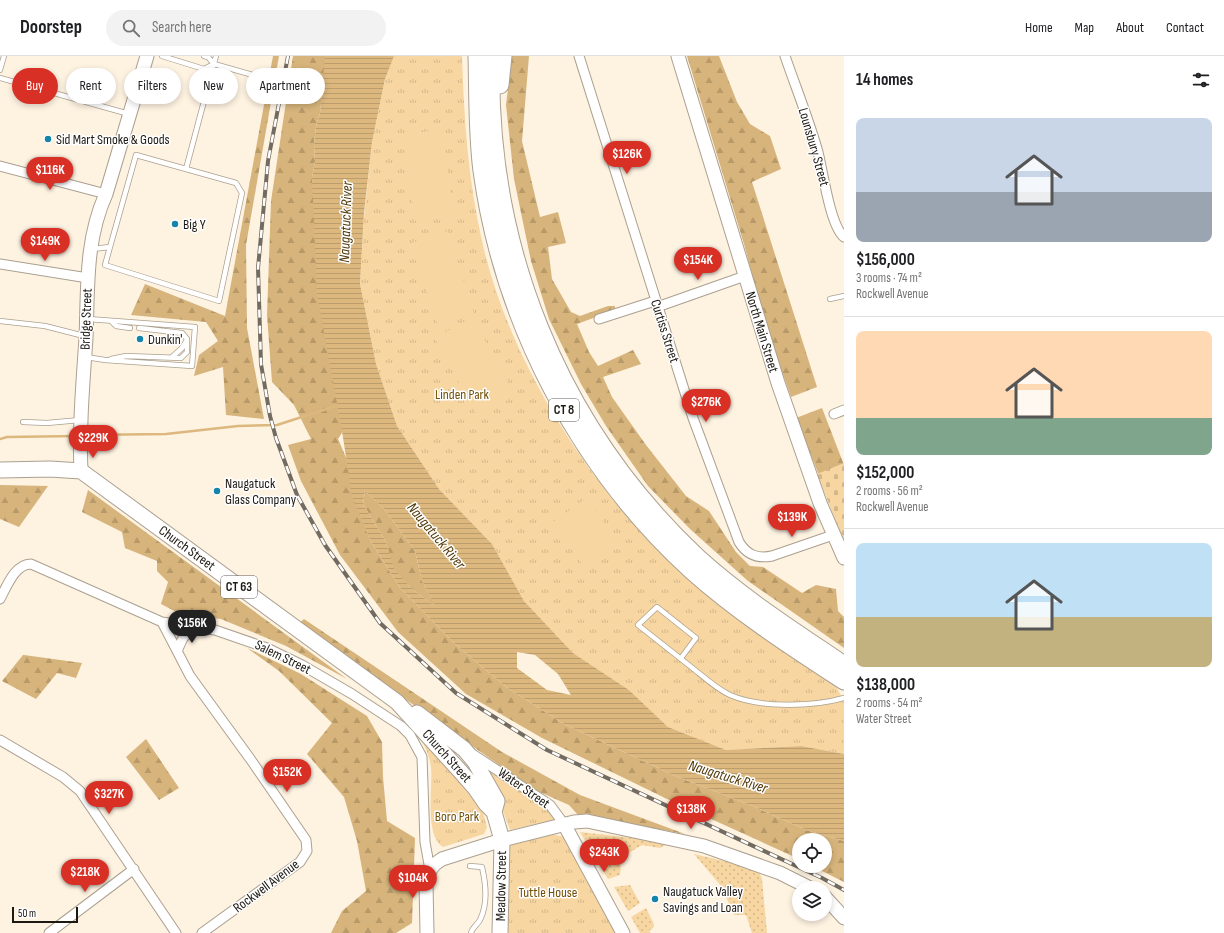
<!DOCTYPE html>
<meta charset="utf-8">
<style>
body{margin:0;font-family:"Sofia Sans Condensed",sans-serif;background:#f2f2f2;color:#202124;height:100vh;display:flex;flex-direction:column;font-size:15px;white-space:nowrap}
*{box-sizing:border-box;margin:0}
p{font-size:13px;color:#757577}
.icon{flex:none;width:22px;height:22px;fill:none;stroke:currentColor;stroke-width:2;stroke-linecap:round;stroke-linejoin:round}
.map{position:relative;flex:1;overflow:hidden}
.panel{display:flex;flex-direction:column;background:#fff;width:380px}
.panel>*{flex:none}
.guide{position:absolute;left:12px;top:12px;width:380px;height:36px;display:flex;gap:8px}
.fabs{position:absolute;left:792px;top:777px;display:grid;gap:8px}
.fabs a{display:grid;place-items:center;width:40px;height:40px;border-radius:50%;background:#fff;box-shadow:0 2px 6px #0003;font-size:20px}
.scale{position:absolute;left:12px;bottom:10px;width:66px;box-sizing:border-box;padding-left:4px;border:2px solid #1c1812;border-top:0;font-size:11px;line-height:14px;white-space:nowrap;color:#1c1812;-webkit-text-stroke:3px #fff;paint-order:stroke}
.price{position:absolute;translate:-50% -34px;padding:0 9px;border-radius:14px;background:#d93025;color:#fff;font-size:13px;line-height:26px;filter:drop-shadow(0 1px 2px #0008)}
.price::after{content:'';position:absolute;left:50%;top:24px;width:12px;height:9px;margin-left:-6px;background:inherit;clip-path:polygon(0 0,100% 0,50% 100%)}
.price.selected{background:#222;color:#fff}
ul{padding:0;list-style:none}
li{display:grid;align-content:center;gap:8px;height:212px;padding:0 12px}
li+li{border-top:1px solid #e0e0e0}
li span{display:grid;place-items:center;height:124px;border-radius:8px;color:#555}
li>.icon{margin-inline-start:auto}
span .icon{width:72px;height:72px;fill:#fffc;stroke-width:1}
li b{font-size:17px}
h2{display:flex;justify-content:space-between;align-items:center;height:48px;padding:0 12px;font-size:17px}
.tag{padding:0 14px;border-radius:18px;background:#fff;box-shadow:0 2px 6px #0003;font-size:14px;line-height:36px}
.tag.selected{background:#d93025;color:#fff}
header{display:flex;align-items:center;gap:24px;box-sizing:border-box;height:56px;padding:0 20px;background:#fff;border-bottom:1px solid #e0e0e0}
header strong{font-size:19px}
nav{display:flex;gap:22px;margin-inline-start:auto;font-size:14px}
.search{width:280px;height:36px;background:#f2f2f2;display:flex;align-items:center;gap:10px;box-sizing:border-box;padding:0 14px;border-radius:22px;color:#757577;font-size:15px}
main{display:flex;flex:1;min-height:0}
.map>svg:first-child{display:block}
.grass{fill:url(#grass-dots)}
.forest{fill:url(#forest-firs)}
.cemetery{fill:url(#cemetery-stones)}
.park{fill:url(#park-tufts)}
.pitch{fill:#f7d6a1}
.water{fill:url(#water-rules);fill-rule:evenodd}
.lines{fill:none;stroke-linecap:round;stroke-linejoin:round}
.stream{stroke:#dcb87f;stroke-width:2.5}
.lane-casing{stroke:#aba090;stroke-width:6}
.street-casing{stroke:#aba090;stroke-width:11}
.secondary-casing{stroke:#aba090;stroke-width:15}
.primary-casing{stroke:#aba090;stroke-width:17}
.highway-casing{stroke:#aba090;stroke-width:19}
.lane{stroke:#fff;stroke-width:4.5}
.street{stroke:#fff;stroke-width:9}
.secondary{stroke:#fff;stroke-width:13}
.primary{stroke:#fff;stroke-width:15}
.highway{stroke:#fff;stroke-width:17}
.rail-casing{stroke:#726b61;stroke-width:4}
.rail{stroke:#fff;stroke-width:2.5;stroke-dasharray:8;stroke-linecap:butt}
.poi-dot{fill:#1584ab;stroke:#fff;stroke-width:1.5}
.labels{text-anchor:middle;dominant-baseline:central;stroke-width:3;stroke-linejoin:round;paint-order:stroke}
.shield{fill:#fff;stroke:#605d59;stroke-width:1}
.shield-label{font-size:13px;font-weight:bold;fill:#1c1812}
.poi-label{font-size:14px;fill:#1c1812;stroke:#fff;text-anchor:start}
.street-label{font-size:14px;fill:#1c1812;stroke:#fff}
.park-label{font-size:14px;fill:#714f05;stroke:#fff}
.water-label{font-size:15px;font-style:italic;fill:#503808;stroke:#fff}
</style>
<header>
<strong>Doorstep</strong>
<div class="search"><svg class="icon" aria-label="search" viewBox="0 0 24 24"><circle cx="10" cy="10" r="6"/><path d="M15 15l6 6"/></svg>Search here</div>
<nav><a>Home</a><a>Map</a><a>About</a><a>Contact</a></nav>
</header>
<main>
<div class="map">
<svg width="844" height="877" viewBox="0 0 844 877">
<defs>
<pattern id="grass-dots" width="8" height="8" patternUnits="userSpaceOnUse"><rect width="8" height="8" fill="#f7d6a1"/><path d="M2 2h.1M6 6h.1" fill="none" stroke="#d3b78a" stroke-width="1.8" stroke-linecap="round"/></pattern>
<pattern id="forest-firs" width="22" height="20" patternUnits="userSpaceOnUse"><rect width="22" height="20" fill="#d7b47b"/><path d="M5 1l3.5 6h-7zM16 11l3.5 6h-7z" fill="#b89a69"/></pattern>
<pattern id="cemetery-stones" width="16" height="16" patternUnits="userSpaceOnUse"><rect width="16" height="16" fill="#f7d6a1"/><path d="M2 7V4a2 2 0 0 1 4 0v3zM10 15v-3a2 2 0 0 1 4 0v3z" fill="#d3b78a"/></pattern>
<pattern id="park-tufts" width="24" height="20" patternUnits="userSpaceOnUse"><rect width="24" height="20" fill="#f7d6a1"/><path d="M3 7l-1-3M5 7V3M7 7l1-3M15 17l-1-3M17 17v-4M19 17l1-3" fill="none" stroke="#d3b78a"/></pattern>
<pattern id="water-rules" width="6" height="5" patternUnits="userSpaceOnUse"><rect width="6" height="5" fill="#dcb87f"/><path d="M0 2.5h6" fill="none" stroke="#bc9d6d"/></pattern>
</defs>
<rect width="100%" height="100%" fill="#fef2e1"/>
<path class="grass" d="M580,776l90,10 -10,6 -18,-3 -20,12 -2,18 -12,4z
M694,798l51,12 14,5 3,8 5,54h-15l-6,-18h-12l-13,-29z
M630,829l10,18 -12,8 -14,-24z
M646,852l8,16 -1,4 -4,3 2,2h-11l-9,-16z"/>
<path class="forest" d="M273,0h6l-33,189 1,83 17,91 -38,-4 -3,-48 -29,9 5,-21 19,-14 -12,-19 -75,-7 14,-31 80,32z
M293,0h33l-6,57 -4,13 -2,19 1,16 -3,16 38,243 -12,19 16,37 -1,20 17,44 30,48 54,55 52,44 58,37 109,51 82,32 51,23 38,11v41l-32,-16h13v-26h-26v19l-134,-61 -123,-60 -76,-44 -68,-62 -58,-77 -39,-74 -13,-36 23,-6 -17,-34 -22,-23 -5,-67 4,-114z
M512,0h17l-7,85 18,76 18,-5 8,31 -18,4 4,32 19,33 9,4 28,-10h7v4l-38,14 12,28 9,14 35,-16 8,14 -38,13 9,20 34,48 40,51 23,15 27,41 14,14 13,1 39,26 14,-8 20,4 2,22 6,6v31l-96,-67 -58,-52 -42,-43 -42,-60 -25,-42 -32,-65 -18,-58 -17,-82 -8,-74z
M687,0h32l18,46 13,22 20,12 11,33 -29,13 65,205 -26,10 -26,-74 -21,-79z
M822,352l22,57 -5,60 -43,-107z
M0,429l48,1 -29,41 -19,-8z
M88,434l259,189 -61,-33 -65,-27 -41,-5 -19,-10 7,-22 -11,-11v-10l-32,-13 -3,-16 -40,-20z
M365,435l20,19 30,41 7,30 14,26 -24,-18 -19,-20 -7,-27 -23,-38z
M304,563l198,133 78,43 105,39 -107,-19 -9,-10 -34,-15 -237,-166z
M247,592l54,26 66,42 15,26 1,35 4,44 28,17 -3,85 -16,10h-65l11,-22 24,-20 -9,-50 -13,-44 -37,-43 25,-31 -53,-52z
M23,599h1l58,8 -6,15 -19,-5 -21,26 -34,-18z
M146,683l33,49 -20,12 -33,-43z"/>
<path class="cemetery" d="M844,407v78l-27,-67z"/>
<path class="park" d="M394,0h68c2,63 6,124 20,185 27,122 112,254 205,337 47,41 100,75 150,110l7,13v53l-43,-8 -75,4 -58,-23 -39,-37 -56,-37 -49,-52 -32,-57 -53,-55 -42,-63 -21,-62 -16,-80 4,-66 8,-76 13,-63z
M416,674l22,20 44,59 5,18 -3,7 -41,13c-19,-11 -10,-61 -12,-80 -2,-14 -8,-25 -15,-37z
M481,707l72,48 5,8 -48,11 -17,-46z
M541,776l24,5 51,96h-108l-2,-92z"/>
<path class="pitch" d="M442,73l12,87 -39,5 -12,-86z
M448,175l26,83 -36,12 -27,-83z
M472,261l43,79 -38,20 -42,-78z
M587,442l32,46 -34,24 -32,-46z"/>
<path class="water" d="M325,0h69l-9,23 -13,63 -8,71 -4,71 16,80 21,62 42,63 53,55 32,57 49,52 56,37 39,37 58,23 75,-4 43,8v87l-38,-11 -51,-23 -82,-32 -109,-51 -58,-37 -52,-44 -54,-55 -30,-48 -18,-44 -10,-65 -25,-137 -5,-117 3,-16 -1,-16 2,-19 4,-13zM365,435l20,19 30,41 7,30 13,25 -23,-17 -18,-20 -8,-27 -23,-38zM517,596l18,3 23,19 13,21 -24,-5 -30,-22z"/>
<g class="lines">
<path class="stream" d="M84,379l82,-1 72,-8 39,-1 62,-20
M0,383l7,-2 70,-1"/>
<g class="lane-casing">
<path id="lane" d="M162,0l42,13 10,-5
M204,0l4,1 6,7 46,13
M0,14l4,-14
M0,22l129,36
M186,113l30,-113
M92,193l18,-2 26,-92 100,28 6,10 -23,108 -114,-36 5,-18
M830,243l14,-3
M0,265l45,5 39,10
M111,265l5,5 14,2
M86,301l19,3 87,6 3,-39 -107,-8
M171,302l11,-10 5,-8
M111,303l15,-3 55,2 6,-6v-13l-5,-6 -43,-5
M23,366l24,1 33,-3
M681,602l15,-20 -39,-31 -19,18c19,15 38,30 57,45 11,9 22,19 35,25 30,13 83,12 114,3
M470,810l12,1c4,18 6,36 -2,53 -3,5 -8,8 -9,13"/>
</g>
<g class="street-casing">
<path id="street" d="M579,0l114,362 46,124c8,13 18,17 33,14l61,-21
M785,0c11,32 24,64 33,96 5,20 12,73 26,85
M0,110l106,28
M0,208l88,14
M657,251l88,-31
M599,263l56,-18
M834,358l10,-4
M0,543c7,-13 15,-35 31,-35l131,58 53,8 52,18 35,17 50,29 49,32 9,9 12,22 3,85 5,28
M162,566l28,54 61,84 55,80 1,11 -7,11 -98,71
M177,595l6,-13 11,-11
M0,684l63,37 17,14 96,142
M471,697l79,52 14,19
M49,877l85,-64"/>
</g>
<g class="secondary-casing">
<path id="secondary" d="M678,0l100,327 42,120 24,55
M81,415c-2,-44 2,-89 5,-133 2,-49 -1,-98 20,-144l41,-138
M564,768l59,109
M825,841l19,21
M427,877l-1,-50 4,-13 5,-6 7,-5 60,-19 72,-18 13,-1 117,25 76,27 30,15"/>
</g>
<g class="primary-casing">
<path id="primary" d="M0,414l50,-1 31,2 316,231 63,69 15,17 11,16 8,8
M417,657l47,36 11,13 22,39 -3,11 8,28 -2,93"/>
</g>
<g class="highway-casing">
<path id="highway" d="M477,0c1,38 0,77 5,115 21,152 97,297 210,400 47,42 100,76 152,110
M491,0c-5,190 67,370 206,501 45,41 97,74 147,108
M500,29l3,-29"/>
</g>
<use href="#lane" class="lane"/>
<use href="#street" class="street"/>
<use href="#secondary" class="secondary"/>
<use href="#primary" class="primary"/>
<use href="#highway" class="highway"/>
<g class="rail-casing">
<path id="rail" d="M288,0l-20,105 -10,107 3,96 9,52 6,22 21,57 28,50 55,78 76,70 91,57 275,128 22,12"/>
</g>
<use href="#rail" class="rail"/>
</g>
<g class="poi-dot">
<circle cx="48" cy="83" r="4"/>
<circle cx="175" cy="168" r="4"/>
<circle cx="140" cy="283" r="4"/>
<circle cx="217" cy="435" r="4"/>
<circle cx="655" cy="843" r="4"/>
</g>
<g class="labels">
<g class="shield">
<rect x="549" y="343" width="30" height="22" rx="3"/>
<rect x="221" y="520" width="36" height="22" rx="3"/>
</g>
<g class="shield-label">
<text x="564" y="354">CT 8</text>
<text x="239" y="531">CT 63</text>
</g>
<g class="poi-label">
<text x="56" y="83">Sid Mart Smoke &amp; Goods</text>
<text x="183" y="168">Big Y</text>
<text x="148" y="283">Dunkin'</text>
<text x="225" y="427">Naugatuck<tspan x="225" dy="16">Glass Company</tspan></text>
<text x="663" y="835">Naugatuck Valley<tspan x="663" dy="16">Savings and Loan</tspan></text>
</g>
<g class="street-label">
<text transform="translate(814 91) rotate(74)">Lounsbury Street</text>
<text transform="translate(86 263) rotate(-88)">Bridge Street</text>
<text transform="translate(665 275) rotate(72)">Curtiss Street</text>
<text transform="translate(762 276) rotate(73)">North Main Street</text>
<text transform="translate(187 492) rotate(36)">Church Street</text>
<text transform="translate(283 601) rotate(26)">Salem Street</text>
<text transform="translate(447 700) rotate(48)">Church Street</text>
<text transform="translate(524 732) rotate(35)">Water Street</text>
<text transform="translate(266 830) rotate(-37)">Rockwell Avenue</text>
<text transform="translate(501 830) rotate(-89)">Meadow Street</text>
</g>
<g class="park-label">
<text x="462" y="338">Linden Park</text>
<text x="457" y="760">Boro Park</text>
<text x="548" y="836">Tuttle House</text>
</g>
<g class="water-label">
<text transform="translate(346 166) rotate(-88)">Naugatuck River</text>
<text transform="translate(436 480) rotate(50)">Naugatuck River</text>
<text transform="translate(728 721) rotate(17)">Naugatuck River</text>
</g>
</g>
</svg>
<div class="fabs">
<a><svg class="icon" aria-label="locate" viewBox="0 0 24 24"><circle cx="12" cy="12" r="6"/><path d="M12 2v4M12 18v4M2 12h4M18 12h4"/></svg></a>
<a><svg class="icon" aria-label="layers" viewBox="0 0 24 24"><path d="M12 4l9 5-9 5-9-5zM3 14l9 5 9-5"/></svg></a>
</div>
<div class="scale">50 m</div>
<b class="price" style="left:627px;top:119px">$126K</b>
<b class="price" style="left:50px;top:135px">$116K</b>
<b class="price" style="left:45px;top:206px">$149K</b>
<b class="price" style="left:698px;top:225px">$154K</b>
<b class="price" style="left:706px;top:367px">$276K</b>
<b class="price" style="left:93px;top:403px">$229K</b>
<b class="price" style="left:792px;top:482px">$139K</b>
<b class="price selected" style="left:192px;top:588px">$156K</b>
<b class="price" style="left:287px;top:737px">$152K</b>
<b class="price" style="left:109px;top:759px">$327K</b>
<b class="price" style="left:691px;top:774px">$138K</b>
<b class="price" style="left:604px;top:817px">$243K</b>
<b class="price" style="left:85px;top:837px">$218K</b>
<b class="price" style="left:413px;top:843px">$104K</b>
<div class="guide">
<a class="tag selected">Buy</a>
<a class="tag">Rent</a>
<a class="tag">Filters</a>
<a class="tag">New</a>
<a class="tag">Apartment</a>
</div>
</div>
<section class="panel">
<h2>14 homes<svg class="icon" aria-label="filters" viewBox="0 0 24 24"><path d="M4 7h16M4 17h16"/><circle cx="9" cy="7" r="2"/><circle cx="15" cy="17" r="2"/></svg></h2>
<ul>
<li><span style="background:linear-gradient(#c9d6e8 60%,#9aa5b1 0)"><svg class="icon" aria-label="home" viewBox="0 0 24 24"><path d="M3 11l9-7 9 7M6 9v11h12V9"/></svg></span><div><b>$156,000</b><p>3 rooms · 74 m²</p><p>Rockwell Avenue</p></div></li>
<li><span style="background:linear-gradient(#ffd9b3 70%,#7fa58c 0)"><svg class="icon" aria-label="home" viewBox="0 0 24 24"><path d="M3 11l9-7 9 7M6 9v11h12V9"/></svg></span><div><b>$152,000</b><p>2 rooms · 56 m²</p><p>Rockwell Avenue</p></div></li>
<li><span style="background:linear-gradient(#bfe0f5 60%,#c2b280 0)"><svg class="icon" aria-label="home" viewBox="0 0 24 24"><path d="M3 11l9-7 9 7M6 9v11h12V9"/></svg></span><div><b>$138,000</b><p>2 rooms · 54 m²</p><p>Water Street</p></div></li>
</ul>
</section>
</main>
